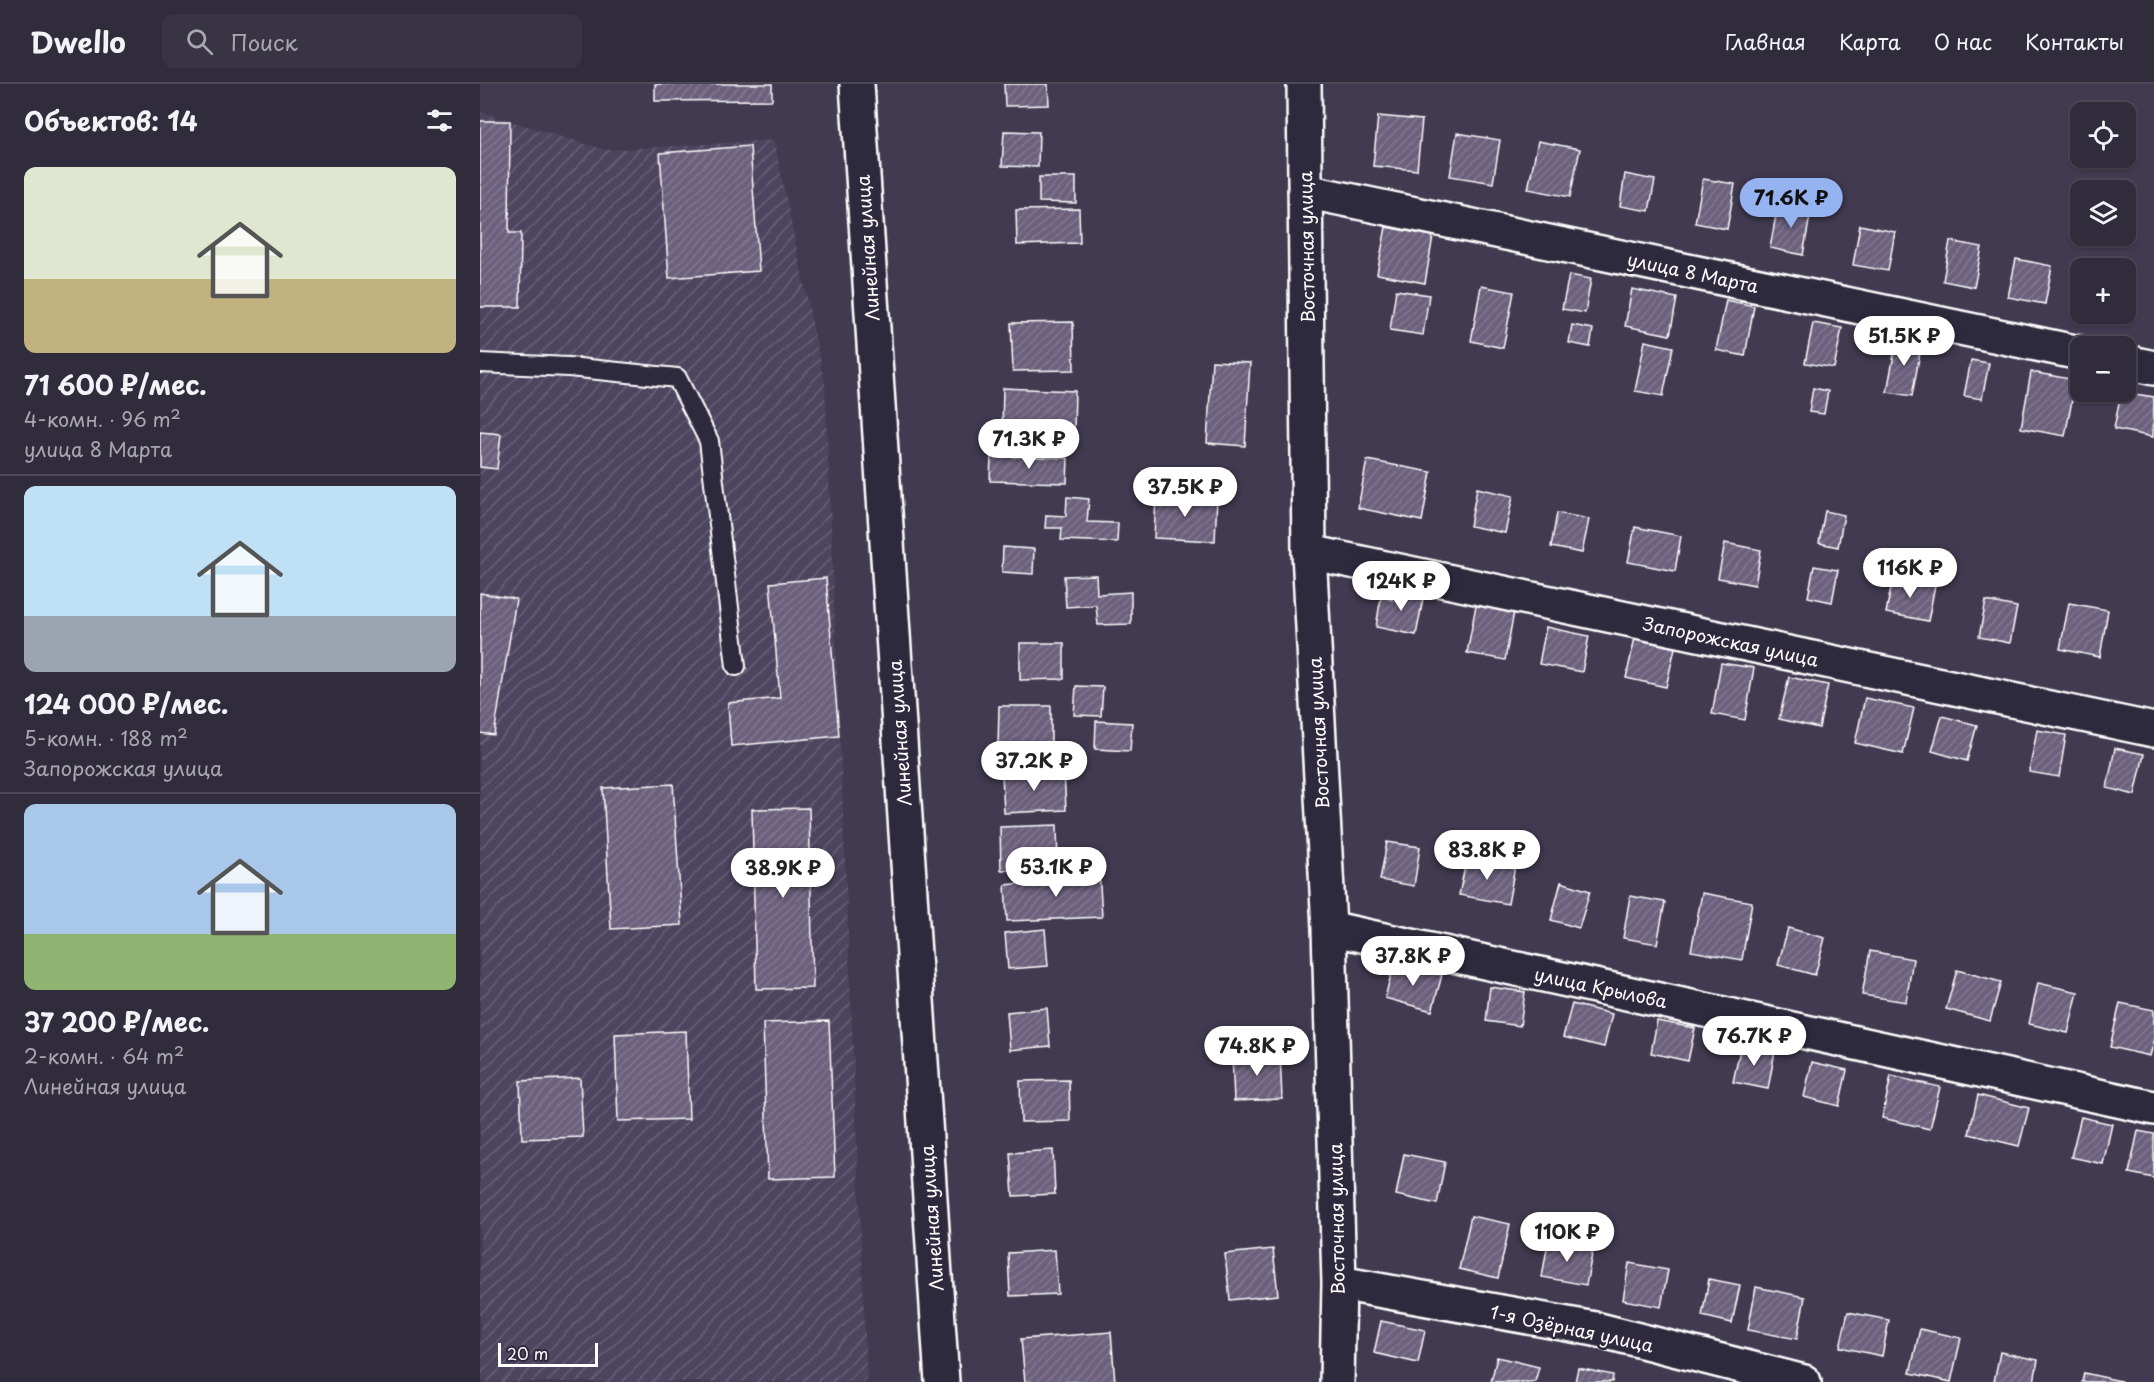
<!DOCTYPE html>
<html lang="ru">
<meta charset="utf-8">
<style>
body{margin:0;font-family:"Playpen Sans",sans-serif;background:#393443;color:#f1f3f6;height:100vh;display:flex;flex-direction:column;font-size:22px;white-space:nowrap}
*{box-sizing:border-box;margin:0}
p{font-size:20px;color:#a8a7af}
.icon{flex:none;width:33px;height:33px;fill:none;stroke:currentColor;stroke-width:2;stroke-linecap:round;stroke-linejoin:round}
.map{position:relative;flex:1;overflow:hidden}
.drawer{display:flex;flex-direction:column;background:#312c3c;width:480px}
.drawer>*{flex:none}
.fabs{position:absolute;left:1590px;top:18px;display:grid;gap:12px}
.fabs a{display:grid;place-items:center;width:66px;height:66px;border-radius:12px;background:#312c3c;box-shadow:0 2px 4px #0004,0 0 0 2px #4c4856;font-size:30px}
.scale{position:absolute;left:18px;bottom:15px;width:100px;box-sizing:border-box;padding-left:6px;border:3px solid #fff;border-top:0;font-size:16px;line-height:21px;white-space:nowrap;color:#fff;-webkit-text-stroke:4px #2f2a3d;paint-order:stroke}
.price{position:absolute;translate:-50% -51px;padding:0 14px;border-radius:21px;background:#fff;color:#222;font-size:20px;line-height:39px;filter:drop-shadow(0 2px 3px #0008)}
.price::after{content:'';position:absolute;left:50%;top:36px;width:18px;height:14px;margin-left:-9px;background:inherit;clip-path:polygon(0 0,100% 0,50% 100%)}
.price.on{background:#95b2f1;color:#111}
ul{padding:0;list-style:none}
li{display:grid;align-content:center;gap:12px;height:318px;padding:0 24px}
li+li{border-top:2px solid #4c4856}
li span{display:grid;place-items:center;height:186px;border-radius:12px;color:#555}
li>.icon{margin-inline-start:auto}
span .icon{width:108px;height:108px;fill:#fffc;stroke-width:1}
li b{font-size:26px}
h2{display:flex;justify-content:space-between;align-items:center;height:72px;padding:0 24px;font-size:26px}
header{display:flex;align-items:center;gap:36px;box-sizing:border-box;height:84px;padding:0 30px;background:#312c3c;border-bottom:2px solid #4c4856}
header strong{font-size:28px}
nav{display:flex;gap:33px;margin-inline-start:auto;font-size:21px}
.search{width:420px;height:54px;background:#393443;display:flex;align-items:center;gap:15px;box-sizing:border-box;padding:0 21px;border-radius:12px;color:#a8a7af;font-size:22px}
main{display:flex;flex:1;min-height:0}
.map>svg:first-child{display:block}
.industrial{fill:url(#industrial-furrows)}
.building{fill:url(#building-hatch);stroke:#fff;stroke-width:1.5}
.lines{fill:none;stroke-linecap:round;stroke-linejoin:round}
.lane-casing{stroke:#fff;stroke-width:22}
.street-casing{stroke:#fff;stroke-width:38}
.lane{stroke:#2f2a3d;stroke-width:18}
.street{stroke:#2f2a3d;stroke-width:33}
.labels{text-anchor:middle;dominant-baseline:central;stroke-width:5;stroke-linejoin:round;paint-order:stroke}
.street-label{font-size:18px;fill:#fff;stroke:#2f2a3d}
</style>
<header>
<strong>Dwello</strong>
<div class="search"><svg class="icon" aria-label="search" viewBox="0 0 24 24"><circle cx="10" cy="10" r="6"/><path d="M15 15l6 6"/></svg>Поиск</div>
<nav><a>Главная</a><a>Карта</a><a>О нас</a><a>Контакты</a></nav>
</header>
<main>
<section class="drawer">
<h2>Объектов: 14<svg class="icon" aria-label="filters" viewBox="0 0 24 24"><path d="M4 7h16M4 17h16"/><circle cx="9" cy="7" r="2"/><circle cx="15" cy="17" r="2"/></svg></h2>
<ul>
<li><span style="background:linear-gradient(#dfe7d0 60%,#c2b280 0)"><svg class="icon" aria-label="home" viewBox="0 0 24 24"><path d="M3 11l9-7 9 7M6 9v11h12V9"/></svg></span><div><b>71 600 ₽/мес.</b><p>4-комн. · 96 m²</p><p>улица 8 Марта</p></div></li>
<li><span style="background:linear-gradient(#bfe0f5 70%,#9aa5b1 0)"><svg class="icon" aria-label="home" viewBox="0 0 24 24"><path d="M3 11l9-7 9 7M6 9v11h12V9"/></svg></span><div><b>124 000 ₽/мес.</b><p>5-комн. · 188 m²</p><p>Запорожская улица</p></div></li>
<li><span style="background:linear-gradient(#a9c7e8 70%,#8fb573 0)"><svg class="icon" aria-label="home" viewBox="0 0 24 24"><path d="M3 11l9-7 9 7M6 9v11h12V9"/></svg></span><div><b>37 200 ₽/мес.</b><p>2-комн. · 64 m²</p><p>Линейная улица</p></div></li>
</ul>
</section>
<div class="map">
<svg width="1674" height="1298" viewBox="0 0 1674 1298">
<defs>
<pattern id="industrial-furrows" width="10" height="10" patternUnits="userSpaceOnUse" patternTransform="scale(1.5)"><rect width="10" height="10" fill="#4e455e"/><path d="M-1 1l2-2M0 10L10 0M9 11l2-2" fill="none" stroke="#696176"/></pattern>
<pattern id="building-hatch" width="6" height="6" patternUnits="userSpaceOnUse" patternTransform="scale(1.5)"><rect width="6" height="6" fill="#6c607d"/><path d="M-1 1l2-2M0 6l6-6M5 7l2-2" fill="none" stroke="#827890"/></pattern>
</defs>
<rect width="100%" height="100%" fill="#413a50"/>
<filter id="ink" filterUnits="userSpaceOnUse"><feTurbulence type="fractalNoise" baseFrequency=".0167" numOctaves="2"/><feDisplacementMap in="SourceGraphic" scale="12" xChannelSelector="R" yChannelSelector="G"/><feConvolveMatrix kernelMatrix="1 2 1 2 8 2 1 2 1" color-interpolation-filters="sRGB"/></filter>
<g filter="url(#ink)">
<path class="industrial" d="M0,28l126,38 168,-10 51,244 42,998h-387z"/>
<path class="building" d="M175,0h117v16l-117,1z
M524,0h44l1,21 -44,1z
M898,32l44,4 -5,50 -44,-4z
M0,37h30l-1,112h12l-1,74h-40z
M524,47l35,1 -1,35 -36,-1z
M977,49l43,7 -7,43 -43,-7z
M1058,57l42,8 -10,48 -42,-8z
M270,62l9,125 -90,7 -9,-125z
M1145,90l30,6 -6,31 -29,-5z
M559,93h37v26l-37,-1z
M1223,95l32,5 -8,45 -32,-6z
M1298,120l33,6 -8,45 -33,-7z
M599,125l1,34 -63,2 -1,-35z
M1380,141l35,7 -7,39 -35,-6z
M906,143l47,9 -8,47 -48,-9z
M1470,157l32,6 -8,40 -31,-6z
M1536,175l36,7 -7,38 -37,-7z
M1089,191l22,4 -6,34 -23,-4z
M1646,196h4l-4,25z
M1001,202l33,6 -11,56 -32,-7z
M1152,205l45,9 -7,37 -45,-9z
M916,206l33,5 -6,40 -33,-5z
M1246,216l28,6 -9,50 -29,-6z
M1614,230h30l-1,5z
M593,238l1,48 -61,1 -2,-48z
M1333,239l29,5 -8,40 -29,-5z
M1092,241l21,4 -3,18 -21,-4z
M1417,254l25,4 -10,54 -25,-4z
M1165,257l28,6 -10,49 -28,-5z
M1491,276l18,3 -7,36 -18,-3z
M732,277l38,2 -5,83 -38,-3z
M1551,288l45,8 -11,56 -44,-8z
M523,304l72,3 -1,40 -72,-2z
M1333,304l15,3 -4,23 -15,-2z
M1641,308l33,5 -1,40 -39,-8z
M0,348l21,2 -4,35 -17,-2z
M511,372l77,2 -1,25 -77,-2z
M887,376l64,12 -9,49 -64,-13z
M997,404l36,8 -8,37 -35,-7z
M676,411l61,3 -2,43 -61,-3z
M587,413l22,2 -2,23 31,1 -1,19 -56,-2 1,-12h-17l1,-13 20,1z
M1345,427l19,4 -6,32 -19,-4z
M1077,429l32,6 -7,34 -31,-6z
M1155,443l46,9 -6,35 -47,-9z
M1245,459l36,7 -6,35 -37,-7z
M523,463l31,2 -1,25 -31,-2z
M1334,482l24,4 -6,32 -24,-5z
M616,491l1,19 34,-2v32l-33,1 -2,-20 -30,2 -2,-31z
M1413,493l42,8 -7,36 -42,-8z
M346,494l13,158 -108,10 -3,-43 52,-5 -10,-115z
M914,504l30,6 -8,41 -40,-8 5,-30 11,3z
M0,509l36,6 -22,136 -14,-2z
M1506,517l31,6 -7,36 -31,-6z
M1589,519l39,7 -8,47 -40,-8z
M996,521l38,7 -9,48 -38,-7z
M1066,543l43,9 -7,36 -43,-8z
M1155,554l40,10 -9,39 -40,-9z
M540,559h44v36l-44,1z
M1241,579l33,5 -9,52 -33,-6z
M1309,593l39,8 -9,43 -40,-9z
M596,602l27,1 -2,29 -27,-1z
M1385,614l49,10 -11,46 -48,-11z
M519,622h52v44l-53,-1z
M1462,632l35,9 -10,36 -35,-10z
M616,637l36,2 -2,28 -35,-2z
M1557,646l29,5 -7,42 -30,-5z
M1635,664l29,6 -9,41 -28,-7z
M584,687l2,39 -62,3 -2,-39z
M193,700l9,141 -71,4 -8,-141z
M329,724l4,180 -57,1 -4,-180z
M577,741l1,43 -57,2 -1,-43z
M907,758l33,5 -6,39 -34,-6z
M987,773l48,9 -7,38 -49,-9z
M619,786l3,47 -95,4 -2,-36 63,-6 -1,-7z
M1081,798l29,9 -11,37 -28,-8z
M1222,809l50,9 -10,58 -51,-9z
M1150,812l35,6 -8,42 -34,-6z
M1308,844l37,10 -10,37 -37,-10z
M565,845l3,37 -40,3 -3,-36z
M1390,867l43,8 -7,43 -44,-7z
M914,879l48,12 -10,36 -47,-13z
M1477,886l44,12 -11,39 -44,-12z
M1558,899l40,9 -10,41 -39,-9z
M1010,903l35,5 -5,34 -34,-5z
M1640,919l34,7v31l-4,15 -40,-9z
M1092,920l40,10 -8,33 -41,-10z
M567,924l3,38 -40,4 -3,-38z
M349,937l6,156 -67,2 -5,-156z
M1177,937l38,7 -7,33 -37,-8z
M206,947l3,88 -71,2 -3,-87z
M1261,961l34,6 -7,38 -35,-7z
M800,969l2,46 -48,2 -2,-46z
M1332,978l35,8 -8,36 -35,-9z
M1411,992l49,11 -10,42 -48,-11z
M100,994l3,59 -61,2 -2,-58z
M589,996l1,41 -49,1 -1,-41z
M1498,1011l51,13 -10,38 -50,-12z
M1601,1033l31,7 -9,40 -32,-7z
M1658,1047l16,3v44l-25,-5z
M573,1066l2,44 -42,2 -3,-43z
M924,1070l41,8 -8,42 -41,-9z
M991,1132l39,8 -12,54 -39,-9z
M1068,1158l45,7 -7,36 -44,-8z
M793,1165l5,46 -48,5 -5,-46z
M575,1166l3,44 -48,2 -2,-43z
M1149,1179l39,7 -7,37 -38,-7z
M1229,1195l31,6 -8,38 -30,-7z
M1276,1203l49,10 -8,42 -49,-9z
M1368,1228l41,8 -7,36 -42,-9z
M901,1237l44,9 -7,33 -44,-10z
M1440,1245l41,9 -10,44 -41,-9z
M631,1248l4,50h-90l-4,-43z
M1520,1268l38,8 -4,22h-40z
M1017,1273l42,10 -4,15h-44z
M1098,1284l35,7 -1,7h-37z
M1604,1289l37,8v1h-39z"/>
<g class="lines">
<g class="lane-casing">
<path id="lane" d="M0,279l89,4 108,11 32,63 27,225"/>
</g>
<g class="street-casing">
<path id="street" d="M377,0l85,1298
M824,0l5,468 20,376 10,355 -2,99
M825,107l775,162
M1646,278l28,6
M829,468l845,178
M849,844l825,180
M859,1199l256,46 209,53"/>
</g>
<use href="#lane" class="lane"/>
<use href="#street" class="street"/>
</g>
</g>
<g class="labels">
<g class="street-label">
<text transform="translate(826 163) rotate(-91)">Восточная улица</text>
<text transform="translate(387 164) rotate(-94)">Линейная улица</text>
<text transform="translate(1213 188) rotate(12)">улица 8 Марта</text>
<text transform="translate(1251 557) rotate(12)">Запорожская улица</text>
<text transform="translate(419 649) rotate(-94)">Линейная улица</text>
<text transform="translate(838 649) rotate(-93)">Восточная улица</text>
<text transform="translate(1121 903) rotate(12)">улица Крылова</text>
<text transform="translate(451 1134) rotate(-94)">Линейная улица</text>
<text transform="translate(856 1135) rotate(-91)">Восточная улица</text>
<text transform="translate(1092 1244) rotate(12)">1-я Озёрная улица</text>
</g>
</g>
</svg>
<div class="fabs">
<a><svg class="icon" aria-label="locate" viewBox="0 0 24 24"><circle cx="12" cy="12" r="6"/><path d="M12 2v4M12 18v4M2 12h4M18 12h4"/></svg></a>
<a><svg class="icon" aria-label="layers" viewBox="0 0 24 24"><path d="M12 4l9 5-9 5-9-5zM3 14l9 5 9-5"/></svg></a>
<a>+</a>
<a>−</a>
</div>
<div class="scale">20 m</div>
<b class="price on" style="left:1311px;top:145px">71.6K ₽</b>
<b class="price" style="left:1424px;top:283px">51.5K ₽</b>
<b class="price" style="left:549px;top:386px">71.3K ₽</b>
<b class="price" style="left:705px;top:434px">37.5K ₽</b>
<b class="price" style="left:1430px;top:515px">116K ₽</b>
<b class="price" style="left:921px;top:528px">124K ₽</b>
<b class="price" style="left:554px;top:708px">37.2K ₽</b>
<b class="price" style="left:1007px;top:797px">83.8K ₽</b>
<b class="price" style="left:576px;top:814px">53.1K ₽</b>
<b class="price" style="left:303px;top:815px">38.9K ₽</b>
<b class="price" style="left:933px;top:903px">37.8K ₽</b>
<b class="price" style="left:1274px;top:983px">76.7K ₽</b>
<b class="price" style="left:777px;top:993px">74.8K ₽</b>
<b class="price" style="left:1087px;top:1179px">110K ₽</b>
</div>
</main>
